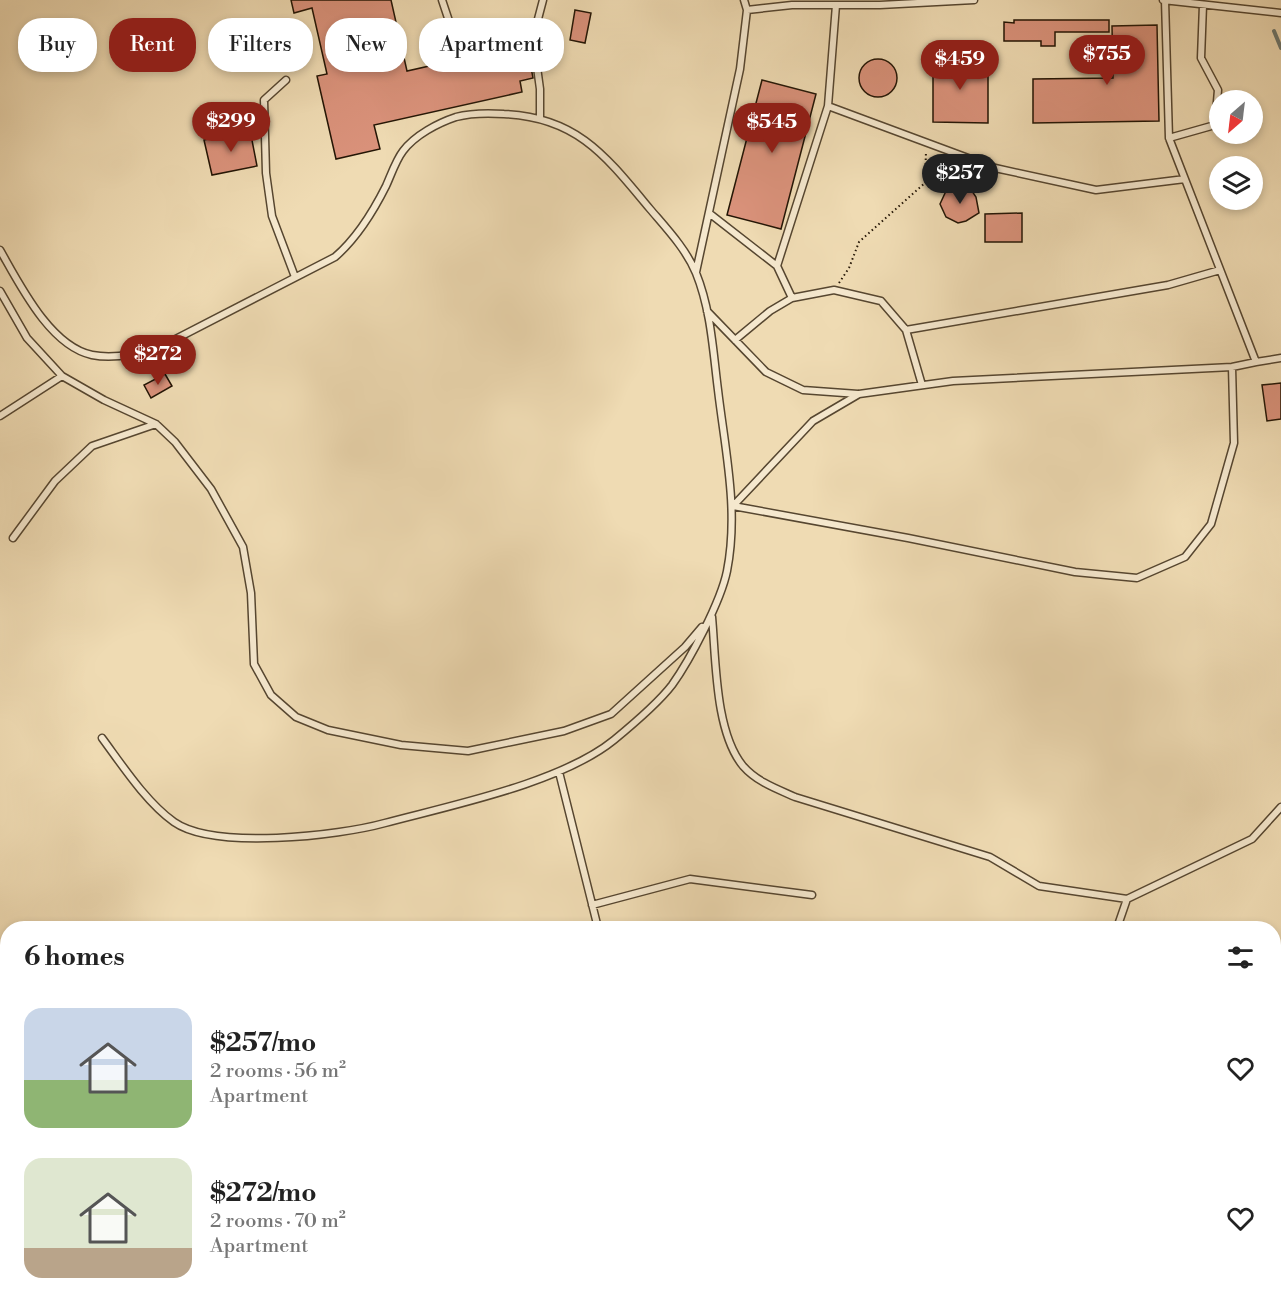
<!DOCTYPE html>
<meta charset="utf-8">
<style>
body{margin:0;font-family:"Libre Bodoni",serif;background:#f6f6f6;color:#222;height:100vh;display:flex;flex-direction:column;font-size:22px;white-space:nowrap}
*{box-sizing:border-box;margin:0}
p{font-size:20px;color:#767676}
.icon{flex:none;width:33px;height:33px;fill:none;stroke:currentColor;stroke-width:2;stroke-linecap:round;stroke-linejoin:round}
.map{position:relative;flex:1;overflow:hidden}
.side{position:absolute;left:0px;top:921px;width:1281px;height:384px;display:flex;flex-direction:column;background:#fff;border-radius:24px 24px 0 0;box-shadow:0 3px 9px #0003}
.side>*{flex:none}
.banner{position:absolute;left:18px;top:18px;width:600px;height:54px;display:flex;gap:12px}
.needle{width:39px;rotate:208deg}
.controls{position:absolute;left:1209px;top:90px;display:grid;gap:12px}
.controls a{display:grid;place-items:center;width:54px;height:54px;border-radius:50%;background:#fff;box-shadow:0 3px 9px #0003;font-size:30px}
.price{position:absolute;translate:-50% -51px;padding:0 14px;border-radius:21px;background:#8f2418;color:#fff;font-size:20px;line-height:39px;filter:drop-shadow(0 2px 3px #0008)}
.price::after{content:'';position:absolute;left:50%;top:36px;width:18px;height:14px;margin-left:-9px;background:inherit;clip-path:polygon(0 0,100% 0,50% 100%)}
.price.on{background:#222;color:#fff}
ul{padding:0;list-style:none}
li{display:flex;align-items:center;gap:18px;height:150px;padding:0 24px}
li span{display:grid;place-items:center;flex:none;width:168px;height:120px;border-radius:18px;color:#555}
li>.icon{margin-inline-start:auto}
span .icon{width:72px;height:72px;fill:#fffc;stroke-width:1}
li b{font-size:26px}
h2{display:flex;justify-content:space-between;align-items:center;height:72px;padding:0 24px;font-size:26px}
.tag{padding:0 21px;border-radius:24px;background:#fff;box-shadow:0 3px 9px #0003;font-size:21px;line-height:54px}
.tag.on{background:#8f2418;color:#fff}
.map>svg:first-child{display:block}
.green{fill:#c0be88;stroke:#726a46;stroke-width:1.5}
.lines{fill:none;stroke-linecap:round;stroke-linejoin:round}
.stream{stroke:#6c776f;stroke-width:4}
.building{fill:#da927b;stroke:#231505;stroke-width:1.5}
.service-casing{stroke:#564630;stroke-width:9}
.tertiary-casing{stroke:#564630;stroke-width:18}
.path{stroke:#231505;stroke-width:2;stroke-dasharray:1.5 3;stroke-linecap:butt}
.service{stroke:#f5e8ce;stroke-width:6}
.tertiary{stroke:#f5e8ce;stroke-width:15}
</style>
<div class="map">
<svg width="1281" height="1305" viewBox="0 0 1281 1305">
<rect width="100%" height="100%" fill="#efdbb3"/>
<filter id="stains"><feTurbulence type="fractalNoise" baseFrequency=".00333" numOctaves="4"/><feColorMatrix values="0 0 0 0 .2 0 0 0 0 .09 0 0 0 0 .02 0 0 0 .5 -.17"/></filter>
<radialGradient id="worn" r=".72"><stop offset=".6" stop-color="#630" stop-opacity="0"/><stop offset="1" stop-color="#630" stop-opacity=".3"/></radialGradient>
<path class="green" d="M355,1298h70l14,7h-88z"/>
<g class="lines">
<path class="stream" d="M1274,31l7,17
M0,1082l8,10
M891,1298l26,7
M1089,1305l3,-7"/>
</g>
<path class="building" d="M291,0h100l16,71 106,-24 1,7 14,-3 5,27 -13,3 2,11 -148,33 6,24 -44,10 -19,-83 10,-2 -15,-66 -18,5z
M575,10l16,3 -6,30 -15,-3z
M1014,20h95v12h-54v14h-14v-5h-37v-19l10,1z
M1157,25l2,96 -126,2v-44l80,-1 -1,-52z
M859 78a19 19 0 1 1 38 0a19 19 0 1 1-38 0Z
M933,59l55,1v63l-55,-1z
M762,80l54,14 -35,135 -54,-14z
M250,130l7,36 -45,9 -8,-35z
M959,186l13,5 4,6 3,16 -13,8 -8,2 -12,-6 -6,-13 6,-13z
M1022,213v29h-37v-28z
M165,374l7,12 -21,12 -7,-13z
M1281,383v36l-14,2 -5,-36z"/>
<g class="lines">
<g class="service-casing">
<path id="service" d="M442,0l12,36
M744,0l3,10 45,-5h88l94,-5
M1163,0l118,13
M1165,0l4,138 46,-13 3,-35 -17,-32 2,-53
M836,5l-8,101 167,62 101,22 89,-11
M286,80l-22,20 2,73 6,43 23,61
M540,118v-29l-7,-51 10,-38
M1169,138l87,224 25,-4
M709,213l68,53
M0,250c20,35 50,96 92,105 26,5 52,-3 76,-12l167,-86c22,-19 38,-45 51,-71 5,-11 10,-26 17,-35 12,-16 35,-28 53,-34 15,-4 33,-4 48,-3 73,3 102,42 146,95 17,20 36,40 46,64 15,37 17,78 22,117 7,60 21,120 9,181 -6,30 -37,89 -55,114 -13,17 -41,41 -58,55 -53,43 -162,65 -229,83 -47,13 -171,27 -211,-1 -28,-20 -52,-57 -72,-84
M696,272l44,-203 7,-59
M0,291l27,47 35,38 42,24 52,24 19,18 36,47 32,58 8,46 3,71 17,31 25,22 32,13 73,15 67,6 96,-20 47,-17 74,-67 17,-20
M792,298l-15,-32 51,-160
M707,311l59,61 37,18 55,4
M906,330l262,-45 52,-15
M735,340l35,-29 22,-13 42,-8 47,11 25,29 16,55
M0,416l62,-40
M733,506l175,32 167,34 62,6 48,-21 26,-33 23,-81 -2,-76
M733,506l80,-85 46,-27 94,-13 279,-14 24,-5
M13,538l42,-57 37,-35 64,-22
M712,617c4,43 3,115 31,149 14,16 34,23 52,31l195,60 49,29 88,13 -10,29
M559,772l39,156
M1127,899l125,-60 29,-32
M592,905l98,-26 122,16
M0,1125l8,9"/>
</g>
<g class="tertiary-casing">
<path id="tertiary" d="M1274,997l7,-15
M0,1217l8,3
M177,1298l10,7
M1156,1305l2,-7"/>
</g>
<path class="path" d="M839,283l10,-15 10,-26 66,-59 1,-32
M1274,1054l7,-11
M0,1171l8,10
M1177,1305l2,-7"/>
<use href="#service" class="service"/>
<use href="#tertiary" class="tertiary"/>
</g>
<rect width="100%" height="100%" filter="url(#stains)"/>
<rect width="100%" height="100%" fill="url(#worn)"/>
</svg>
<div class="controls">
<a><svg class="needle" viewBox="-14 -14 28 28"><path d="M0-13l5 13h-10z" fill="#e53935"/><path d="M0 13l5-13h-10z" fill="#767676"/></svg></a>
<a><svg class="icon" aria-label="layers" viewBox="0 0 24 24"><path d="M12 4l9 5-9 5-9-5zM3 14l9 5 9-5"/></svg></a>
</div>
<b class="price" style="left:1107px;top:86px">$755</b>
<b class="price" style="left:960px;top:91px">$459</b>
<b class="price" style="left:231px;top:153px">$299</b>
<b class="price" style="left:772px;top:154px">$545</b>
<b class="price on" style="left:960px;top:205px">$257</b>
<b class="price" style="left:158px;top:386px">$272</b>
<div class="banner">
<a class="tag">Buy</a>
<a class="tag on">Rent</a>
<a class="tag">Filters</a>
<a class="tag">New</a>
<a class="tag">Apartment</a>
</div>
<section class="side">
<h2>6 homes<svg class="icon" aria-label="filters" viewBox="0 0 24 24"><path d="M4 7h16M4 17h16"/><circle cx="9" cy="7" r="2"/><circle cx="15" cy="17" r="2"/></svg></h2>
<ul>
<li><span style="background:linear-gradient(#c9d6e8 60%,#8fb573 0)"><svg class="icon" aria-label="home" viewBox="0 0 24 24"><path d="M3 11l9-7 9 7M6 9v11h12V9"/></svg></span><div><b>$257/mo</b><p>2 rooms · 56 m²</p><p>Apartment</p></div><svg class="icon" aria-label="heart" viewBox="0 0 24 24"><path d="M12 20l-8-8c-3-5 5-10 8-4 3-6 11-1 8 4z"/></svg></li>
<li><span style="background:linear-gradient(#dfe7d0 75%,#b9a48a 0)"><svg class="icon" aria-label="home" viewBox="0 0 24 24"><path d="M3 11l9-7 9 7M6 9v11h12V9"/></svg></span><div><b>$272/mo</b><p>2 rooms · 70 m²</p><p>Apartment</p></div><svg class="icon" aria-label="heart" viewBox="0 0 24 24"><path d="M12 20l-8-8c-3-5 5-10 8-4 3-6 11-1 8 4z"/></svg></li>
</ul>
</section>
</div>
